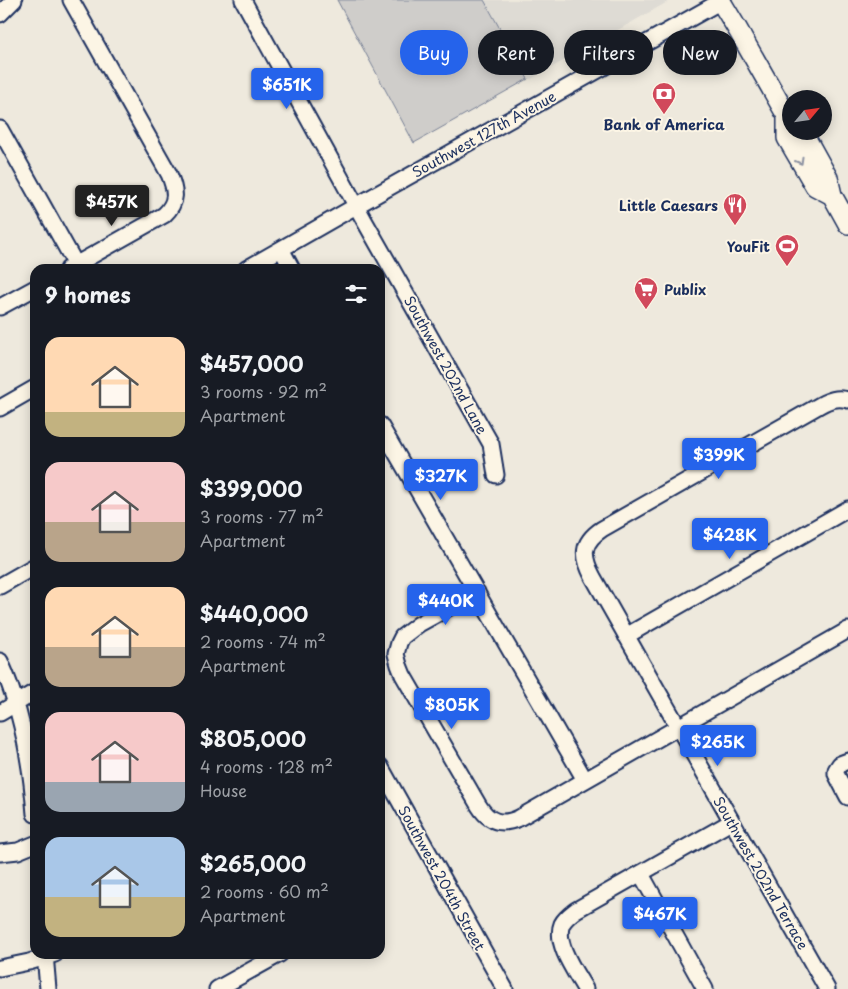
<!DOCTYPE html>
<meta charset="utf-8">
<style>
body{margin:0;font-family:"Playpen Sans",sans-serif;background:#242831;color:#f1f3f6;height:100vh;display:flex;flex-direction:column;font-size:19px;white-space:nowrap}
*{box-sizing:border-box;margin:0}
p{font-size:16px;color:#9ea1a6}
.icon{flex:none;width:28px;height:28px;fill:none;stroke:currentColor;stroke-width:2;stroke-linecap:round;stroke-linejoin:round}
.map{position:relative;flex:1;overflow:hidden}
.details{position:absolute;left:30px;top:264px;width:355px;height:695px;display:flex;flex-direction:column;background:#171b24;border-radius:15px;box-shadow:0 2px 12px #0003}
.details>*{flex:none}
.top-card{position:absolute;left:400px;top:30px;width:372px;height:45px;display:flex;gap:10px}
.needle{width:32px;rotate:61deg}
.tools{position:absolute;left:782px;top:90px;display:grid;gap:10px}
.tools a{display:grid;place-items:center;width:50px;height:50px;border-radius:50%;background:#171b24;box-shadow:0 2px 12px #0003;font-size:25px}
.price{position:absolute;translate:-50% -42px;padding:0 11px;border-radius:5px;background:#2563eb;color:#fff;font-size:16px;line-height:32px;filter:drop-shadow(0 1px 2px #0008)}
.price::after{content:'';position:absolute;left:50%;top:30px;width:15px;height:11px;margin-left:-8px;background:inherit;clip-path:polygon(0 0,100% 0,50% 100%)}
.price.current{background:#222;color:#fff}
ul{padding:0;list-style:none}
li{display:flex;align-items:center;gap:15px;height:125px;padding:0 15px}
li span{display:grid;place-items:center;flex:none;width:140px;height:100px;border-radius:15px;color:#555}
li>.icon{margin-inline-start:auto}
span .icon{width:60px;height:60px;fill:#fffc;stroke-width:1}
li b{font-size:21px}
h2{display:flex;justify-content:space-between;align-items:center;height:60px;padding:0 15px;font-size:21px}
.chip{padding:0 18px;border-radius:22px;background:#171b24;box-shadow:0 2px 12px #0003;font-size:18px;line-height:45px}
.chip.current{background:#2563eb;color:#fff}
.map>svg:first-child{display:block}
.built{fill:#dedbd4}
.green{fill:#cfcdca;stroke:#757e94}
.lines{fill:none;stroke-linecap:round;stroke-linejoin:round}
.minor-casing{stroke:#1b2f5e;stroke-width:19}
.major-casing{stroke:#1b2f5e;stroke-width:22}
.minor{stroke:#fcf5e5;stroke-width:15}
.major{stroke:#fcf5e5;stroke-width:19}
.oneway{stroke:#8c92a2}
.labels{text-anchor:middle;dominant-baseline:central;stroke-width:4;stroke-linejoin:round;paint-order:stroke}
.poi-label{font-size:14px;font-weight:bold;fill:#1b2f5e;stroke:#fcf5e5;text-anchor:end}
.street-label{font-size:14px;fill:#1b2f5e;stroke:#fcf5e5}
</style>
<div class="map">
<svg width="848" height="989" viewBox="0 0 848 989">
<rect width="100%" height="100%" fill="#eee9dd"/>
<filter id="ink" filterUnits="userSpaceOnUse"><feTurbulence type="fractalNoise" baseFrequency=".02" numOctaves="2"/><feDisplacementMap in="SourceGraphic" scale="10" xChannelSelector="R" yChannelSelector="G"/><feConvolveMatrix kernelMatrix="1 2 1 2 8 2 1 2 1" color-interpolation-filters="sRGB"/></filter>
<g filter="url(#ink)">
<path class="built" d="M484,0h187l-140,79h-3z"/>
<path class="green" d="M337,0h147l44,79 -114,64z"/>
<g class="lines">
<g class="minor-casing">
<path id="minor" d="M243,0l121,220 127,224 5,31
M0,14l14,-14
M0,129l76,136
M281,249l11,20
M68,269l96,-54c14,-13 12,-24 5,-41l-98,-174
M246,269l110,-63 367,-206
M0,307l35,-19
M0,408l35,-20
M380,425l205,355
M0,586l35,-20
M477,592l-58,32 -17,13 -3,6 -3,11 3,11 4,10 76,131c10,16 22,20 40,12l329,-188
M626,636l222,-127
M0,661c22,48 31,100 35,153
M0,713l35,-21
M848,761l-8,3 -4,6v4l12,23
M380,766l125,223
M0,853l18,-2 17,-7
M641,874l64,115
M45,954l3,35
M0,968l29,-6 26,-8
M217,989l63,-35
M585,989c-9,-16 -31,-46 -23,-65 3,-6 9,-10 14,-14l155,-88
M827,989l-234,-412c-11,-21 -12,-34 9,-48l218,-124c9,-5 17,-8 28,-5"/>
</g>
<g class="major-casing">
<path id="major" d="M720,0l18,30 49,86 4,4
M787,116v22l28,48 17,9
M802,131l26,47 4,17 16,29"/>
</g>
<use href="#minor" class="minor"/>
<use href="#major" class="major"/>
</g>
<defs><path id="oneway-chevron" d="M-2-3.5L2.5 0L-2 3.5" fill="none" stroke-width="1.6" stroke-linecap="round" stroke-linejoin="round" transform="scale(1.25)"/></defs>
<use class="oneway" href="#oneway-chevron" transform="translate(800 161) rotate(60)"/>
</g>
<defs>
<g id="bank-pin" transform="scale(1.25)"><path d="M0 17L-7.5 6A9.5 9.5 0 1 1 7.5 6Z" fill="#d1495b" stroke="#fcf5e5"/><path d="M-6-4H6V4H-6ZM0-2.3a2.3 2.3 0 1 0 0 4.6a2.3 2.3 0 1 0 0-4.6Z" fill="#fff"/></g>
<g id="restaurant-pin" transform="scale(1.25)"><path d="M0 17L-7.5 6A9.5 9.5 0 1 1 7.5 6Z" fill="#d1495b" stroke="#fcf5e5"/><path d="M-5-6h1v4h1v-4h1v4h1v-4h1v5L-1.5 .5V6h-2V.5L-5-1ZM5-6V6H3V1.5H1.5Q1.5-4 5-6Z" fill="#fff"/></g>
<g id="stadium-pin" transform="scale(1.25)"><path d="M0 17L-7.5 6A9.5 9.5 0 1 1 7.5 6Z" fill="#d1495b" stroke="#fcf5e5"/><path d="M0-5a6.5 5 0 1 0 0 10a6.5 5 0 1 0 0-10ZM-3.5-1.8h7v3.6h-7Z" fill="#fff"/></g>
<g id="supermarket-pin" transform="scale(1.25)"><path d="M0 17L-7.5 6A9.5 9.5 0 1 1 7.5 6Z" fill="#d1495b" stroke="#fcf5e5"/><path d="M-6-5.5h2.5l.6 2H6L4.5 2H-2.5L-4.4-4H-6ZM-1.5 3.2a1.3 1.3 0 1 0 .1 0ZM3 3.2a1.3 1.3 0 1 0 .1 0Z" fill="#fff"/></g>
</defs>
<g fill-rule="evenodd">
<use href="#bank-pin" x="664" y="94"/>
<use href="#restaurant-pin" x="735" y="205"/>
<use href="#stadium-pin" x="787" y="246"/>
<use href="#supermarket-pin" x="646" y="289"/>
</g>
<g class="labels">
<g class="poi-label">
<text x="664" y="124" text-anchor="middle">Bank of America</text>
<text x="718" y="205">Little Caesars</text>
<text x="770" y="246">YouFit</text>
<text x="664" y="289" text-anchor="start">Publix</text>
</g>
<g class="street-label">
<text transform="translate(484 134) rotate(-29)">Southwest 127th Avenue</text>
<text transform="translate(446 365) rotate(61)">Southwest 202nd Lane</text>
<text transform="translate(761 873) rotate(60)">Southwest 202nd Terrace</text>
<text transform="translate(442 878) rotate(61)">Southwest 204th Street</text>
</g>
</g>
</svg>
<div class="tools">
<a><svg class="needle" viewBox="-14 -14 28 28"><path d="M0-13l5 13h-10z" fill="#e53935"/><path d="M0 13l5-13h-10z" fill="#9ea1a6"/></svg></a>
</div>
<b class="price" style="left:287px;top:110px">$651K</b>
<b class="price current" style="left:112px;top:227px">$457K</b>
<b class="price" style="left:719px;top:480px">$399K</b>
<b class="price" style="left:441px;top:501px">$327K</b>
<b class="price" style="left:730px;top:560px">$428K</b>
<b class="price" style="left:446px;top:626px">$440K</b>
<b class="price" style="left:452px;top:730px">$805K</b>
<b class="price" style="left:718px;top:767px">$265K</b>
<b class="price" style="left:660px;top:939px">$467K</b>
<div class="top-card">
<a class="chip current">Buy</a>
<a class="chip">Rent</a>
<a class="chip">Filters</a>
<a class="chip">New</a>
</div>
<section class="details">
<h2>9 homes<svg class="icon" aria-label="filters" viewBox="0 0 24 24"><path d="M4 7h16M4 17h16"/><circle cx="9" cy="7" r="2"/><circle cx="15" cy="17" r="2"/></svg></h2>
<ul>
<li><span style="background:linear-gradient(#ffd9b3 75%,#c2b280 0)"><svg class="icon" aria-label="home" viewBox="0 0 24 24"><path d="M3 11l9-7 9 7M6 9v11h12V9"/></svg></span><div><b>$457,000</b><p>3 rooms · 92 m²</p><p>Apartment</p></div></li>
<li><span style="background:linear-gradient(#f6c9c9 60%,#b9a48a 0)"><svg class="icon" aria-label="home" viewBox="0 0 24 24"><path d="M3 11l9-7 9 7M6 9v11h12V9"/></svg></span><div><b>$399,000</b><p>3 rooms · 77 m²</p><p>Apartment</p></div></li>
<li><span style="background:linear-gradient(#ffd9b3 60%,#b9a48a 0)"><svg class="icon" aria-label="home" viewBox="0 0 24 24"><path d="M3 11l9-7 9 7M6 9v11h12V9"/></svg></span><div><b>$440,000</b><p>2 rooms · 74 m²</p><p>Apartment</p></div></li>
<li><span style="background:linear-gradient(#f6c9c9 70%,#9aa5b1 0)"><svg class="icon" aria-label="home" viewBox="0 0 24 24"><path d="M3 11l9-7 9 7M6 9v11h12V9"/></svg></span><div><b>$805,000</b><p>4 rooms · 128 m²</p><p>House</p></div></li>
<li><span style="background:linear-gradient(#a9c7e8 60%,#c2b280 0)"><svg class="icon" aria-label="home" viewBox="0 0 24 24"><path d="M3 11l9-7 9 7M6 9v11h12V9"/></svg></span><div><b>$265,000</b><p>2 rooms · 60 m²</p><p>Apartment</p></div></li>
</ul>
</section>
</div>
